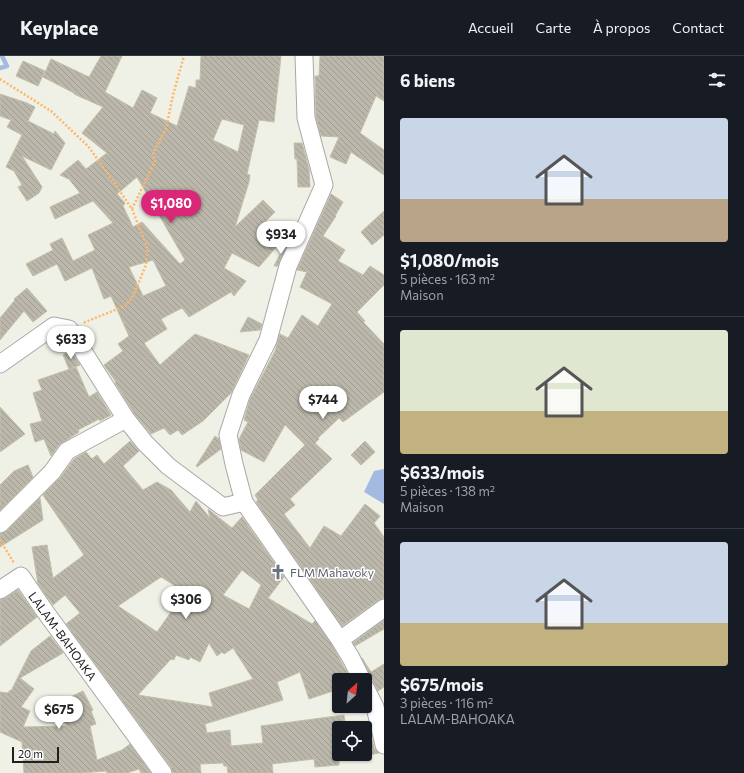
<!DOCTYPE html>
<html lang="fr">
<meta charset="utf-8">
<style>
body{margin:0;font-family:Commissioner,sans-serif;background:#20242c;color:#f1f3f6;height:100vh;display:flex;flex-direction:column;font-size:15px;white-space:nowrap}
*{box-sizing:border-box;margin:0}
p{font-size:13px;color:#9ea1a6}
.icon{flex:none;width:22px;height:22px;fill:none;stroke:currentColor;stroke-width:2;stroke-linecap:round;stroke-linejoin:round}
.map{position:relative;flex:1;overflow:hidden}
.panel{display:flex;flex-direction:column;background:#171b24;width:360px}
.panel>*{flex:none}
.needle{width:26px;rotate:27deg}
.tools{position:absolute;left:332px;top:617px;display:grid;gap:8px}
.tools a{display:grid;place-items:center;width:40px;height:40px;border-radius:4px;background:#171b24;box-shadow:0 1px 3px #0004;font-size:20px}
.scale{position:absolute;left:12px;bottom:10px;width:47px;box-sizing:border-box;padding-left:4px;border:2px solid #202020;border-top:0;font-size:11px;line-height:14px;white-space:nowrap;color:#202020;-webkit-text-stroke:3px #fff;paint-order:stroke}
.price{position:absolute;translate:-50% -34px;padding:0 9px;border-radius:14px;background:#fff;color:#222;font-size:13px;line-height:26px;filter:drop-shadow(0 1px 2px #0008)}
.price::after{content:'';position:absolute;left:50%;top:24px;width:12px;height:9px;margin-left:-6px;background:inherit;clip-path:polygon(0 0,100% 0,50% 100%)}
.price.current{background:#db2777;color:#fff}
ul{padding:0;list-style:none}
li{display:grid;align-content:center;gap:8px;height:212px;padding:0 16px}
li+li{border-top:1px solid #363941}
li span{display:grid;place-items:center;height:124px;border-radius:4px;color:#555}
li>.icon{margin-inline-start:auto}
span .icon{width:72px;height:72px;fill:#fffc;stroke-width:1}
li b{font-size:17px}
h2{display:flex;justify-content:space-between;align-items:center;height:48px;padding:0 16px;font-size:17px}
header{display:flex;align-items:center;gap:24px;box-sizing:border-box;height:56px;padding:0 20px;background:#171b24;border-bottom:1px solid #363941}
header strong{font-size:19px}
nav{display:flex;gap:22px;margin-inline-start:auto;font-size:14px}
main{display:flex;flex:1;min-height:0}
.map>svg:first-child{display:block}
.water{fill:#a4bae1}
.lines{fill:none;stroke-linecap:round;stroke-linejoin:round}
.stream{stroke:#a4bae1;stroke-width:4.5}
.building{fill:url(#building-back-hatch);stroke:#c3bfa7;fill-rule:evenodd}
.street-casing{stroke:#a7a7a7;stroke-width:19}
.path{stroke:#ffb669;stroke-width:2.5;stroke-dasharray:2 2;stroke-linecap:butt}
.street{stroke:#fff;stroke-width:17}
.labels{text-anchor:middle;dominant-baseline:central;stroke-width:3;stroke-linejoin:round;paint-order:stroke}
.worship-label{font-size:12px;fill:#5b616d;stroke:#fff;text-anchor:start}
.street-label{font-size:12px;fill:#202020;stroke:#fff}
</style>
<header>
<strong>Keyplace</strong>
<nav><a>Accueil</a><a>Carte</a><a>À propos</a><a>Contact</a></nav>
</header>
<main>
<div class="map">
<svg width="384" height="717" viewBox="0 0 384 717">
<defs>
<pattern id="building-back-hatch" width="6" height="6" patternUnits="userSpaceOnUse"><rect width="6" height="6" fill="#bbb8ab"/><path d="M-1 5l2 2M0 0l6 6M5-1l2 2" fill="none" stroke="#a09e93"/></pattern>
</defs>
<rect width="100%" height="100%" fill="#f0f1e6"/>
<path class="water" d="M384,413v35l-20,-12 10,-21z"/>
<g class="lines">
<path class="stream" d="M0,12l7,-2 -5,-10"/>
</g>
<path class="building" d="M101,0h21l-17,36 28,16 9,-18 15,8 -7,15 27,13 12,-40 7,2v-8h4l1,-24h80l-7,66 -15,-2 -12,54 3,1 -1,7 -14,45 28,-27 12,12 -9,9 18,17 -25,29 -27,-14 -8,15 22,13 -12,15 -3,-4 -42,25 -7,-9 -21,11 6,10 -23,14 16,22 35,-31 54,21 -18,38 -28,28 -21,14 -4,-5 -8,5 -6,-7 -13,6 -17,-21 -19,-30 1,-1 -12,-17 19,-14 -5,-7 11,-8 -18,-40 -7,3 -12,-31 -27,13 -8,-17 -24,12 -7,-12 27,-14 -3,-6 12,-6 11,23 22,-11 -7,-15 25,-12 -20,-22 -38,18 -5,-12 30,-14 -11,-14 -9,-4 18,-15 8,9 21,-16 -25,-20 21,-26 -29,-13v-1l-31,-16 8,-18 38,18zM222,63l22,6 -6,27 -25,-12zM137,121l48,83 -5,4 -38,-42 -9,5 -10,-21 2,-3 -8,-9zM153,204l13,26 -23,10 -14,-29z
M320,0h64v45l-8,-5 -16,37 24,17v25l-33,-23 -5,12 -16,-7 9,-20 -18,-1 -5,-19 -1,-41h4z
M23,5l22,10 -7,15 -22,-10z
M0,38l27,9 8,4 -7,14 26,13 1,-3 10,12 -14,27 -29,-14 20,31 -3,6 -12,8 -9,-14 4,-2 -8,-14 -8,-4 16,-32 -15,-8 4,-7 -11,-4z
M294,87h8l7,26 1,18h-12l-1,-28h-2z
M331,138l12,8 -8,14h1l-13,20 22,14 -7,11 25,14 7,-9 14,9v10l-27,27 8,9 -2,1 21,22v48l-41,30 -4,-4 -21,20 1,1 -4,4 17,16 -42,40 5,6 -11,9 26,34 14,-22 17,10 24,-32 15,12 -6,7 10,14v61l-6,2 -36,26 -86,-124 2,-2 -3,-5 50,-50 -20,-20 -21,37 -23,-12 -2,-11 9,-17 -4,-2 6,-21 25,-48 5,-17 8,4 14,-23 16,11 14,-22 -32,-17 7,-15 -10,-2z
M384,155v24l-12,10 -11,-13z
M287,184l1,2 -10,24h-4z
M27,232l20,23 -14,11 -9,-11 -24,29v-22l15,-18 -1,-1z
M248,261l14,7 -2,6 -20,2z
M71,295l9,14 -11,4 -6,-14z
M76,311l13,30 8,-5 14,23 -11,6 -1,-2 -21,11 1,2 -20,13 -8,11 -7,-17 -9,3 -5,-18 12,-3 -9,-28 9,-3 -4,-10z
M0,351l25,27 -25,18z
M215,380l4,3 2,10 -24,18 -1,-1z
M130,385l9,10 -16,15 20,24 14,-8 14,8 19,22 6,-11 14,17 -2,-9 24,19 10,-11 42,60 -16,21 44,26 3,-3 17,24 19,35h-12v9l-30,10 -9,-27 -23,10 6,18 -78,24 2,9 23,-3 1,16 32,-3 -2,-17 83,-11 2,13h-7v37l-24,2 -1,-8 -42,5 1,9h-45l-1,-7h-3l-1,-3 -23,1 1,9h-28l-2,-6 -105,-143 14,-11 -15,-18 -12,10 -15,-21 -6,-37 15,-2 6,33 31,-23 -41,-60 17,-17 14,-19 12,-7 6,7 5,-4 7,9zM242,514l19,15 -12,24 -26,-14zM161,521l24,15 -28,40 -39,-26zM209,587l8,13 5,-4 2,2 9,-6 20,31 -44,14 4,14 -75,-12 33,-36 3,1 2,-5 13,5 1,-3 10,5z
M365,385l10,11 -14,13 -10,-10z
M28,409l5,12 -33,33v-25l14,-14z
M40,442l3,22 -43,27v-13l7,-3z
M18,534l19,27 -37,29v-46l6,-2z
M384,564v9l-29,17 -2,-3z
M50,580l13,17 -43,25 14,11 -13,18 9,4 -7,16 44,-1 -13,-19 8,-5v-1l21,-10 10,19 -2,1 5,13 -6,2 7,34 25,-10 8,-6 21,29h-10l-2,-4 -12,4h-20l-1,-2 -25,2h-57l-2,-31 -22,-10v-40l8,1 2,-3 1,1 20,-40z
M362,602l9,14 13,-8v23l-6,4z
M372,684l2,8 5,5 -10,2 -3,-14z"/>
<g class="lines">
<g class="street-casing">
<path id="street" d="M304,0l2,62 18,67 -36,81 -20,74 -27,55 -13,40 6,29 10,38 96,138 11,18 11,22
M0,308l54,-38 15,3 57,90 19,24 23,23 55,41 21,-5
M0,468l52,-52 15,-21 59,-32
M0,534l21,-14 23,34 119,163
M340,584l44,-32
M365,631l10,20 9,38"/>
</g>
<path class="path" d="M0,23l51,32 37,35 25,35 19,28 16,40 -2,16 -13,31 -8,10 -42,17
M132,153l23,-48 -2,-8 13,-24 7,-34 11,-39
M0,484l14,23"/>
<use href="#street" class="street"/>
</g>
<defs>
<g id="church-bare" transform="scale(1.2)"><path d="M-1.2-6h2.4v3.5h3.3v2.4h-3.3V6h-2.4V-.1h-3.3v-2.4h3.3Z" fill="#6b7280" stroke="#fff" stroke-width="2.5" paint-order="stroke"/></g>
</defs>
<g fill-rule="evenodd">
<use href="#church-bare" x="278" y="516"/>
</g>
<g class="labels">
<g class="worship-label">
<text x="290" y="516">FLM Mahavoky</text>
</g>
<g class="street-label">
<text transform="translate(63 580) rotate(54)">LALAM-BAHOAKA</text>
</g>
</g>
</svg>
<div class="tools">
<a><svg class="needle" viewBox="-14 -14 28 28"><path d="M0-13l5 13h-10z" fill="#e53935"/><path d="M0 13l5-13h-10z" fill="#9ea1a6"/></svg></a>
<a><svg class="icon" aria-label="locate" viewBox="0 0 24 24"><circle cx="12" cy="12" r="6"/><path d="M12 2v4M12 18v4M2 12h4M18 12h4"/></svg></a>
</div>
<div class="scale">20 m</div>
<b class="price current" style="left:171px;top:168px">$1,080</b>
<b class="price" style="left:281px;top:199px">$934</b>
<b class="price" style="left:71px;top:304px">$633</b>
<b class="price" style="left:323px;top:364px">$744</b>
<b class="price" style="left:186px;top:564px">$306</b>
<b class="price" style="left:59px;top:674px">$675</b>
</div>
<section class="panel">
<h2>6 biens<svg class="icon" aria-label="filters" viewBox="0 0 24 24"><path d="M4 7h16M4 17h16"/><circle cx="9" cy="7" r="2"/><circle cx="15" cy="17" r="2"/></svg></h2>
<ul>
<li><span style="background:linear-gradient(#c9d6e8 65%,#b9a48a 0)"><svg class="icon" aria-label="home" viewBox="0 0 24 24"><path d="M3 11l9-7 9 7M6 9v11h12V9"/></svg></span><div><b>$1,080/mois</b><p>5 pièces · 163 m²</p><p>Maison</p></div></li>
<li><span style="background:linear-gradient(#dfe7d0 65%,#c2b280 0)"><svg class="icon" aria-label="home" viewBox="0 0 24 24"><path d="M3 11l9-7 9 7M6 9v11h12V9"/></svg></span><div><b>$633/mois</b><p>5 pièces · 138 m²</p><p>Maison</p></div></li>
<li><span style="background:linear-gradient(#c9d6e8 65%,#c2b280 0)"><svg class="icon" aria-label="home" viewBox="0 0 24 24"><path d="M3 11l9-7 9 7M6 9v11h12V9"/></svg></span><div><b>$675/mois</b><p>3 pièces · 116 m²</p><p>LALAM-BAHOAKA</p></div></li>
</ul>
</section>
</main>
